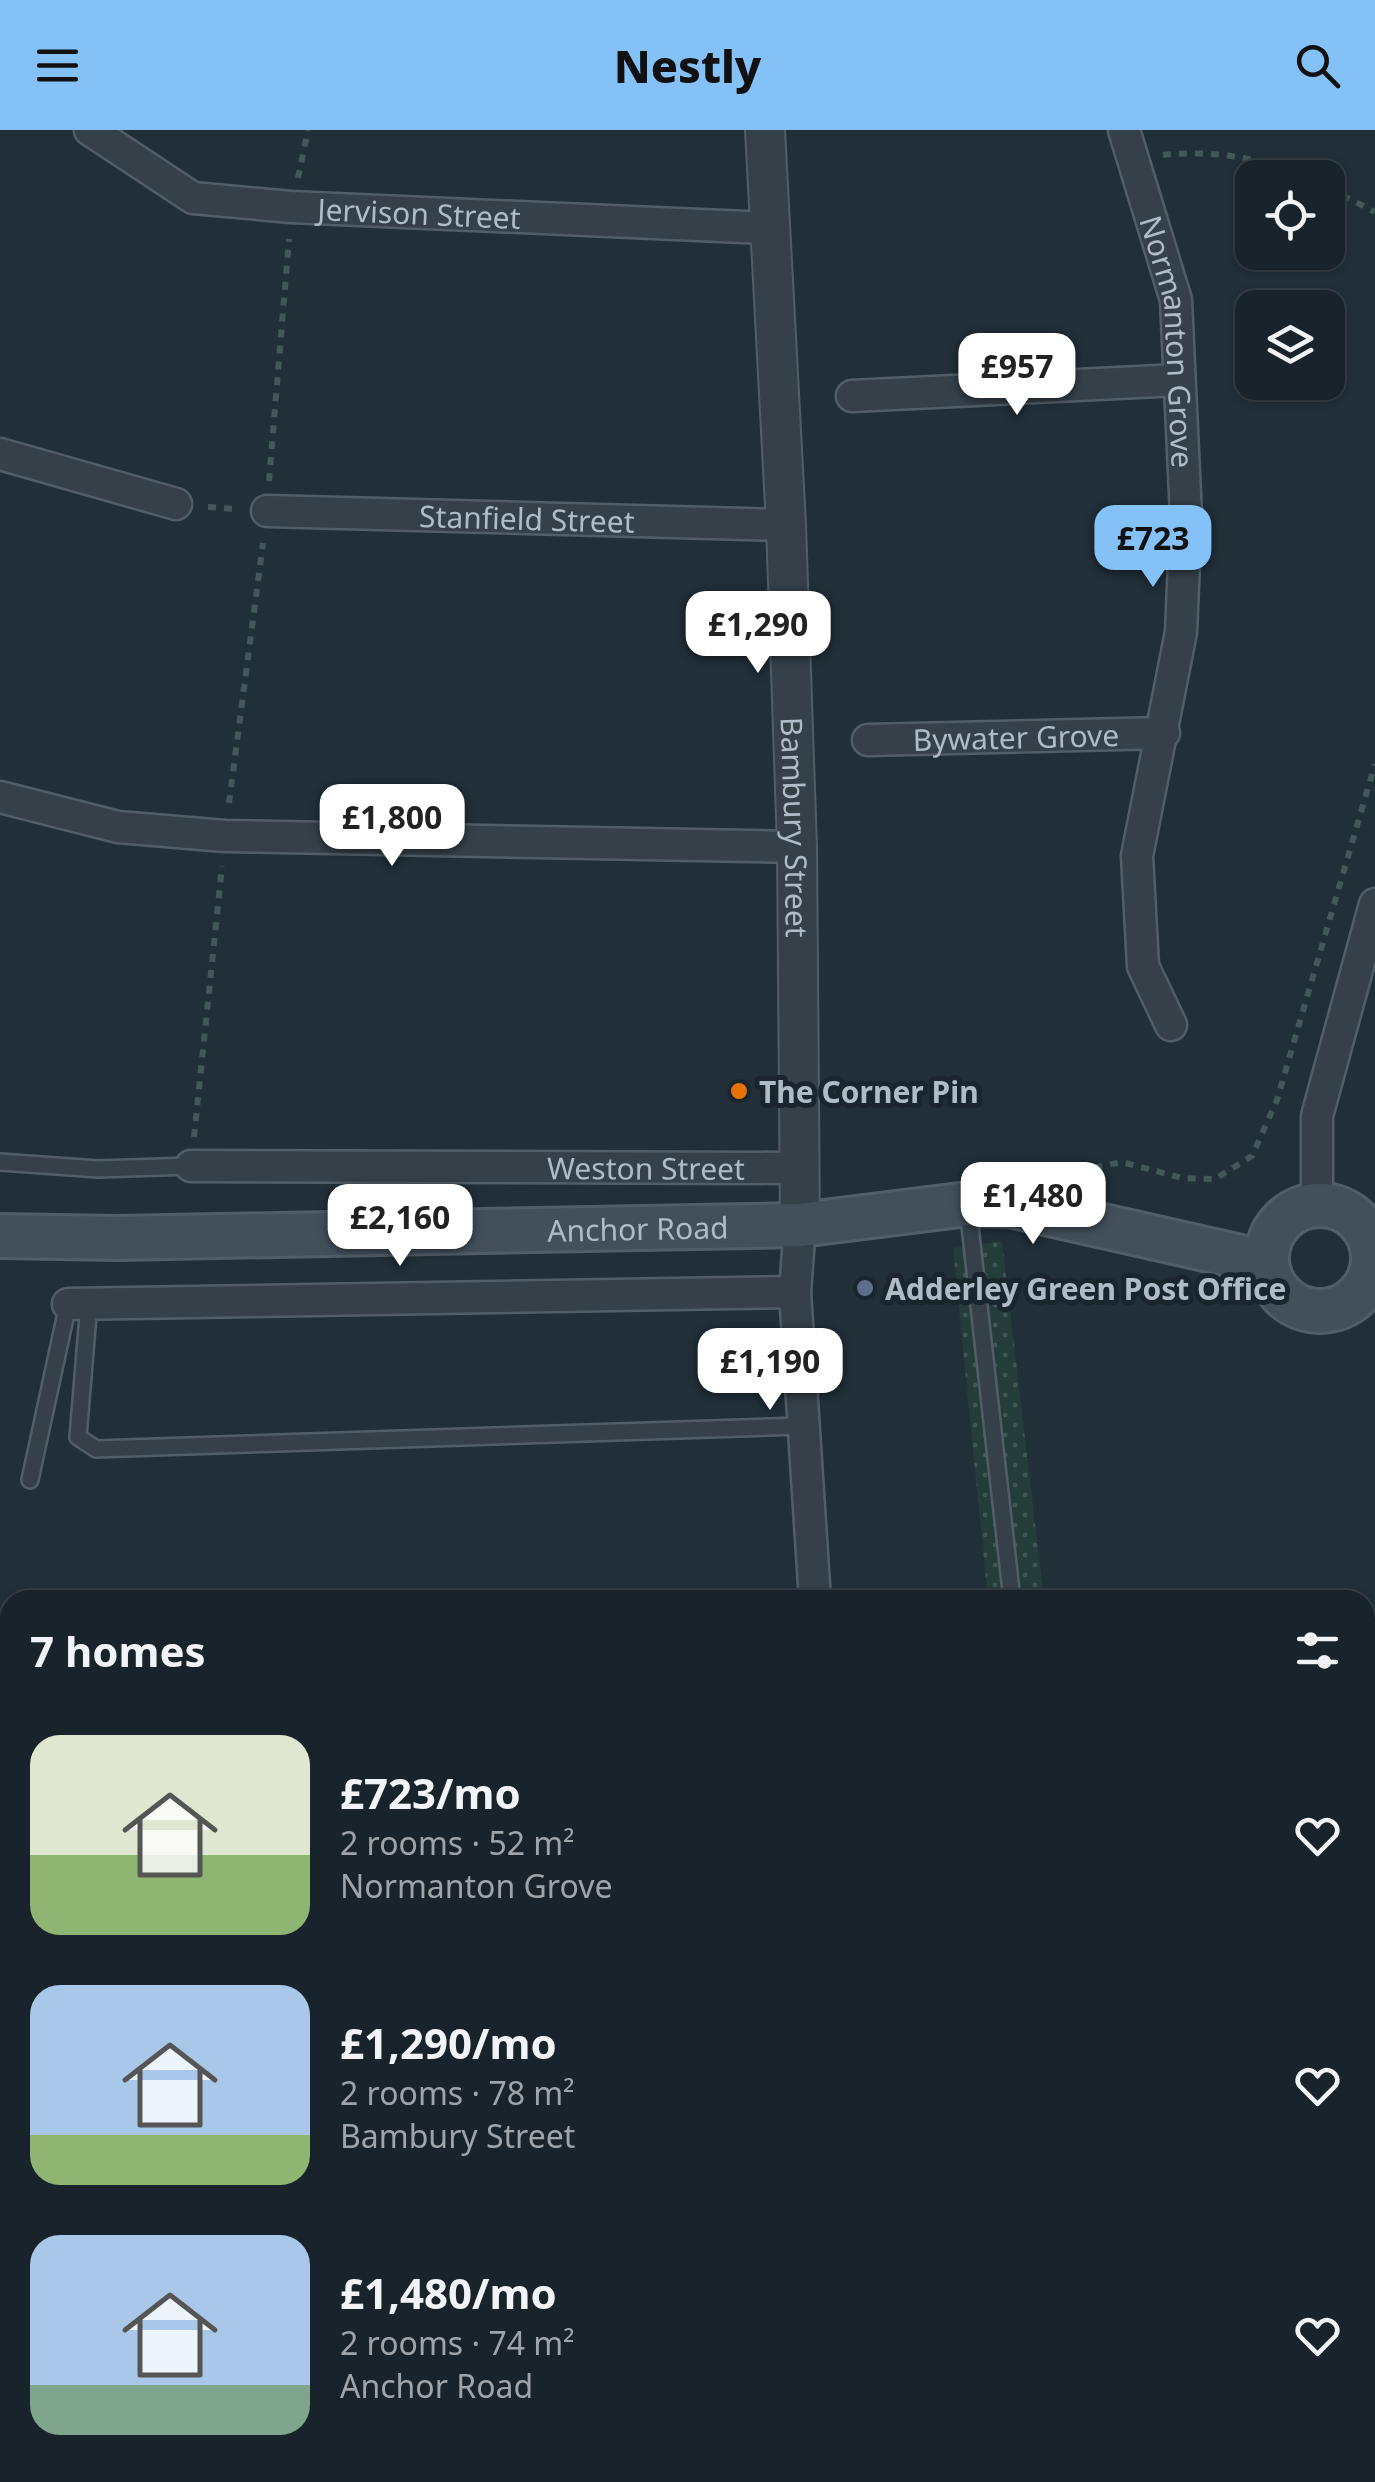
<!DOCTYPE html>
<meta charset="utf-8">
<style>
body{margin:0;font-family:"Noto Sans",sans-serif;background:#222b33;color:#f1f3f6;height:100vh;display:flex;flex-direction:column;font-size:38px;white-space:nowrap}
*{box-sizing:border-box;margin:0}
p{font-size:32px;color:#9fa4a9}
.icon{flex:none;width:55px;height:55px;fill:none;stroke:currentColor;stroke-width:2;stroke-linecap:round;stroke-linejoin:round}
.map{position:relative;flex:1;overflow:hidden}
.panel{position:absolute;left:0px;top:1460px;width:1375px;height:892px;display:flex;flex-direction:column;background:#19232b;border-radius:30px 30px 0 0;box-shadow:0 2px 8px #0004,0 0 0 2px #374047}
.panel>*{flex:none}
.controls{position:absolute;left:1235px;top:30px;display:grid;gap:20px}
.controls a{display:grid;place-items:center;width:110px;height:110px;border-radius:20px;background:#19232b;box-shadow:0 2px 8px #0004,0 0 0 2px #374047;font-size:50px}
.price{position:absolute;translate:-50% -85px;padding:0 22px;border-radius:20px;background:#fff;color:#222;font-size:32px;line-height:65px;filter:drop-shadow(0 2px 5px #0008)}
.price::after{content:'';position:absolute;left:50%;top:60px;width:30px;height:22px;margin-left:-15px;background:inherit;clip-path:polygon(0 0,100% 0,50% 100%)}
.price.selected{background:#83c1f7;color:#111}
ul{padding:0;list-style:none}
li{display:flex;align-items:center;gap:30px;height:250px;padding:0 30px}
li span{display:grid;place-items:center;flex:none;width:280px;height:200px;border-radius:30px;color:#555}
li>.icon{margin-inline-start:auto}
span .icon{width:120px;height:120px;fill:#fffc;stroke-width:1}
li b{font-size:42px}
h2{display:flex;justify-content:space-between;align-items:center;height:120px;padding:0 30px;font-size:42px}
header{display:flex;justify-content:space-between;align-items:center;height:130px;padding:0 30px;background:#83c1f7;color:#111;font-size:45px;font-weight:800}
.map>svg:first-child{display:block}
.park{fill:url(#park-dots)}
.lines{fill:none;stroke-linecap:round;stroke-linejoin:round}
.stream{stroke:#354d60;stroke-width:11}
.service-casing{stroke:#525e67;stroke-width:20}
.minor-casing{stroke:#525e67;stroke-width:35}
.tertiary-casing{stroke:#525e67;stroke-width:42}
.secondary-casing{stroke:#525e67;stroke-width:48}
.path{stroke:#435858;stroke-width:6;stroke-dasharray:8 8;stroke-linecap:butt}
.service{stroke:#354049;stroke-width:15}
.minor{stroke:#354049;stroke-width:30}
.tertiary{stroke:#354049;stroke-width:38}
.secondary{stroke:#43505c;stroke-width:42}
.food-dot{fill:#e8710a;stroke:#1a252e;stroke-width:4}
.service-dot{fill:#5c6f8a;stroke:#1a252e;stroke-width:4}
.labels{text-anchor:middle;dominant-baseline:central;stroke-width:10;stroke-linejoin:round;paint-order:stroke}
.street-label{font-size:30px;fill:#afbbc6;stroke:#1a252e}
.poi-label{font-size:30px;font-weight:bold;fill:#afbbc6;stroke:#1a252e;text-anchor:start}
</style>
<header><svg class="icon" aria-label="menu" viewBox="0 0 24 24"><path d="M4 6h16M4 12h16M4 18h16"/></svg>Nestly<svg class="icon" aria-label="search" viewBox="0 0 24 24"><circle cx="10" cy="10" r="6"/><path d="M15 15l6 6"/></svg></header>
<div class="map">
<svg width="1375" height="2352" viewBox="0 0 1375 2352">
<defs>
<pattern id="park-dots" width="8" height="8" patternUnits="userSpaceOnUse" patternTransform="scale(2.5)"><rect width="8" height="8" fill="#243c3a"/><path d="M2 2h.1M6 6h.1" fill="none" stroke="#415655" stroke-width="1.8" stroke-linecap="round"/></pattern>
</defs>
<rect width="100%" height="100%" fill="#212f39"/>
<path class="park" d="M1002,1111l42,359h-56l-35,-352z
M1375,1661v134l-10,11v-135z
M10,1869v473h1355v-324l10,4v330h-1375v-433z"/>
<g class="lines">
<path class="stream" d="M1367,1675l8,-7
M1365,1765l10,-11"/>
<g class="service-casing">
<path id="service" d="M0,1032l98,7 93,-3
M968,1078l44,392
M89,1173l-11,134 18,12 705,-23
M30,1350l38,-176
M0,1739l2,-21"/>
</g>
<g class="minor-casing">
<g id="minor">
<path id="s1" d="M90,0l103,68 98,9 476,21"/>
<path id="s2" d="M1124,0l52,170 10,216 -5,116 -44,224 6,110 28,59"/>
<path d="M852,266l327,-16"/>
<path d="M0,324l176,50"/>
<path id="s3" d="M267,381l519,14"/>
<path id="s4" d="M868,610l296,-7"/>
<path d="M0,667l118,30 107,9 572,11"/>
<path id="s5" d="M191,1036l611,2"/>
<path d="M1317,1074v-88l58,-212"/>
<path d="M800,1095l-5,67 20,308"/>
<path d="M68,1174l727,-12"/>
</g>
</g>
<g class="tertiary-casing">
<g id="tertiary">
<path id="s6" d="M765,0l21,395 11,322 3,378"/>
</g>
</g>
<g class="secondary-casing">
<g id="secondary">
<circle cx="1320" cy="1128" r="53"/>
<path id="s7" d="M0,1106l118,2 682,-13 168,-21 42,1 257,58"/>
</g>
</g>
<path class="path" d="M1163,25c50,-5 97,2 142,23
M298,48l10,-48
M1328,58l47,24
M269,351l20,-242
M208,377l28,2
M229,673l34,-260
M194,1007l28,-271
M1063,1044l59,-12 60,16 33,1 37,-23 25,-56 98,-336
M1365,1721l10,-10
M0,2265l10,1
M167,2342l20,10
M624,2352l3,-10"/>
<use href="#service" class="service"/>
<use href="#minor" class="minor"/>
<use href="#tertiary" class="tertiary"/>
<use href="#secondary" class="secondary"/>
</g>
<circle class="food-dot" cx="739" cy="961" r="10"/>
<circle class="service-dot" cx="865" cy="1158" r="10"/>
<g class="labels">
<g class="street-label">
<text stroke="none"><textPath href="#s1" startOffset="350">Jervison Street</textPath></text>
<text stroke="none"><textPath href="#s2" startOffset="218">Normanton Grove</textPath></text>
<text stroke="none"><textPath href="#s3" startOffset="260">Stanfield Street</textPath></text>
<text stroke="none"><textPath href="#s4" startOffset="148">Bywater Grove</textPath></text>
<text stroke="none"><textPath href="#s6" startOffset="698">Bambury Street</textPath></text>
<text stroke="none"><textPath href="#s5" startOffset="455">Weston Street</textPath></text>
<text stroke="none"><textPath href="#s7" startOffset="638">Anchor Road</textPath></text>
</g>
<g class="poi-label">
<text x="759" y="961">The Corner Pin</text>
<text x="885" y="1158">Adderley Green Post Office</text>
</g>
</g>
</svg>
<div class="controls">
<a><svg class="icon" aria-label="locate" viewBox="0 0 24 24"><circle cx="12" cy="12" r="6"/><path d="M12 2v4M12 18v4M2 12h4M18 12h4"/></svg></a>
<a><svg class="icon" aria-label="layers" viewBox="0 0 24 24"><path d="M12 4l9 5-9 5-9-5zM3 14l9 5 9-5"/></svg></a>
</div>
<b class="price" style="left:1017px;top:288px">£957</b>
<b class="price selected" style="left:1153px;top:460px">£723</b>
<b class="price" style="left:758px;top:546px">£1,290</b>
<b class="price" style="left:392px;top:739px">£1,800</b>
<b class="price" style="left:1033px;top:1117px">£1,480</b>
<b class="price" style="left:400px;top:1139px">£2,160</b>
<b class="price" style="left:770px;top:1283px">£1,190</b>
<section class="panel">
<h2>7 homes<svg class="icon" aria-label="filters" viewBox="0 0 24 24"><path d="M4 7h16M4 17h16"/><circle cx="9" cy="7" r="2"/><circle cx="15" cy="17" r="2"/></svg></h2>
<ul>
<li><span style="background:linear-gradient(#dfe7d0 60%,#8fb573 0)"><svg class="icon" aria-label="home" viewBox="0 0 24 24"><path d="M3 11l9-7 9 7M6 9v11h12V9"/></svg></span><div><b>£723/mo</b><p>2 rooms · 52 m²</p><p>Normanton Grove</p></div><svg class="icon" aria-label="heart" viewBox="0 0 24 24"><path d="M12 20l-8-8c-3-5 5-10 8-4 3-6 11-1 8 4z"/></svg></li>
<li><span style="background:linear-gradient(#a9c7e8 75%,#8fb573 0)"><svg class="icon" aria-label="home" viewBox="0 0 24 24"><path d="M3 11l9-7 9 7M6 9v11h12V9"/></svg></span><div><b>£1,290/mo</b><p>2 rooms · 78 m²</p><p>Bambury Street</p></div><svg class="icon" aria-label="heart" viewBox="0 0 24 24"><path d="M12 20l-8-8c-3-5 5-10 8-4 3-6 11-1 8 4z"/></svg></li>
<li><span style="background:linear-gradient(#a9c7e8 75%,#7fa58c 0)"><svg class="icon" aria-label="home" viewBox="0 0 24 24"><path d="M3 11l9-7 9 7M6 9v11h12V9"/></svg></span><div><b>£1,480/mo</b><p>2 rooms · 74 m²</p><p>Anchor Road</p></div><svg class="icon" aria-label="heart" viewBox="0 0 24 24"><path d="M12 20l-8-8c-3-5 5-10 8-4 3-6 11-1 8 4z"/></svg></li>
</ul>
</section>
</div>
